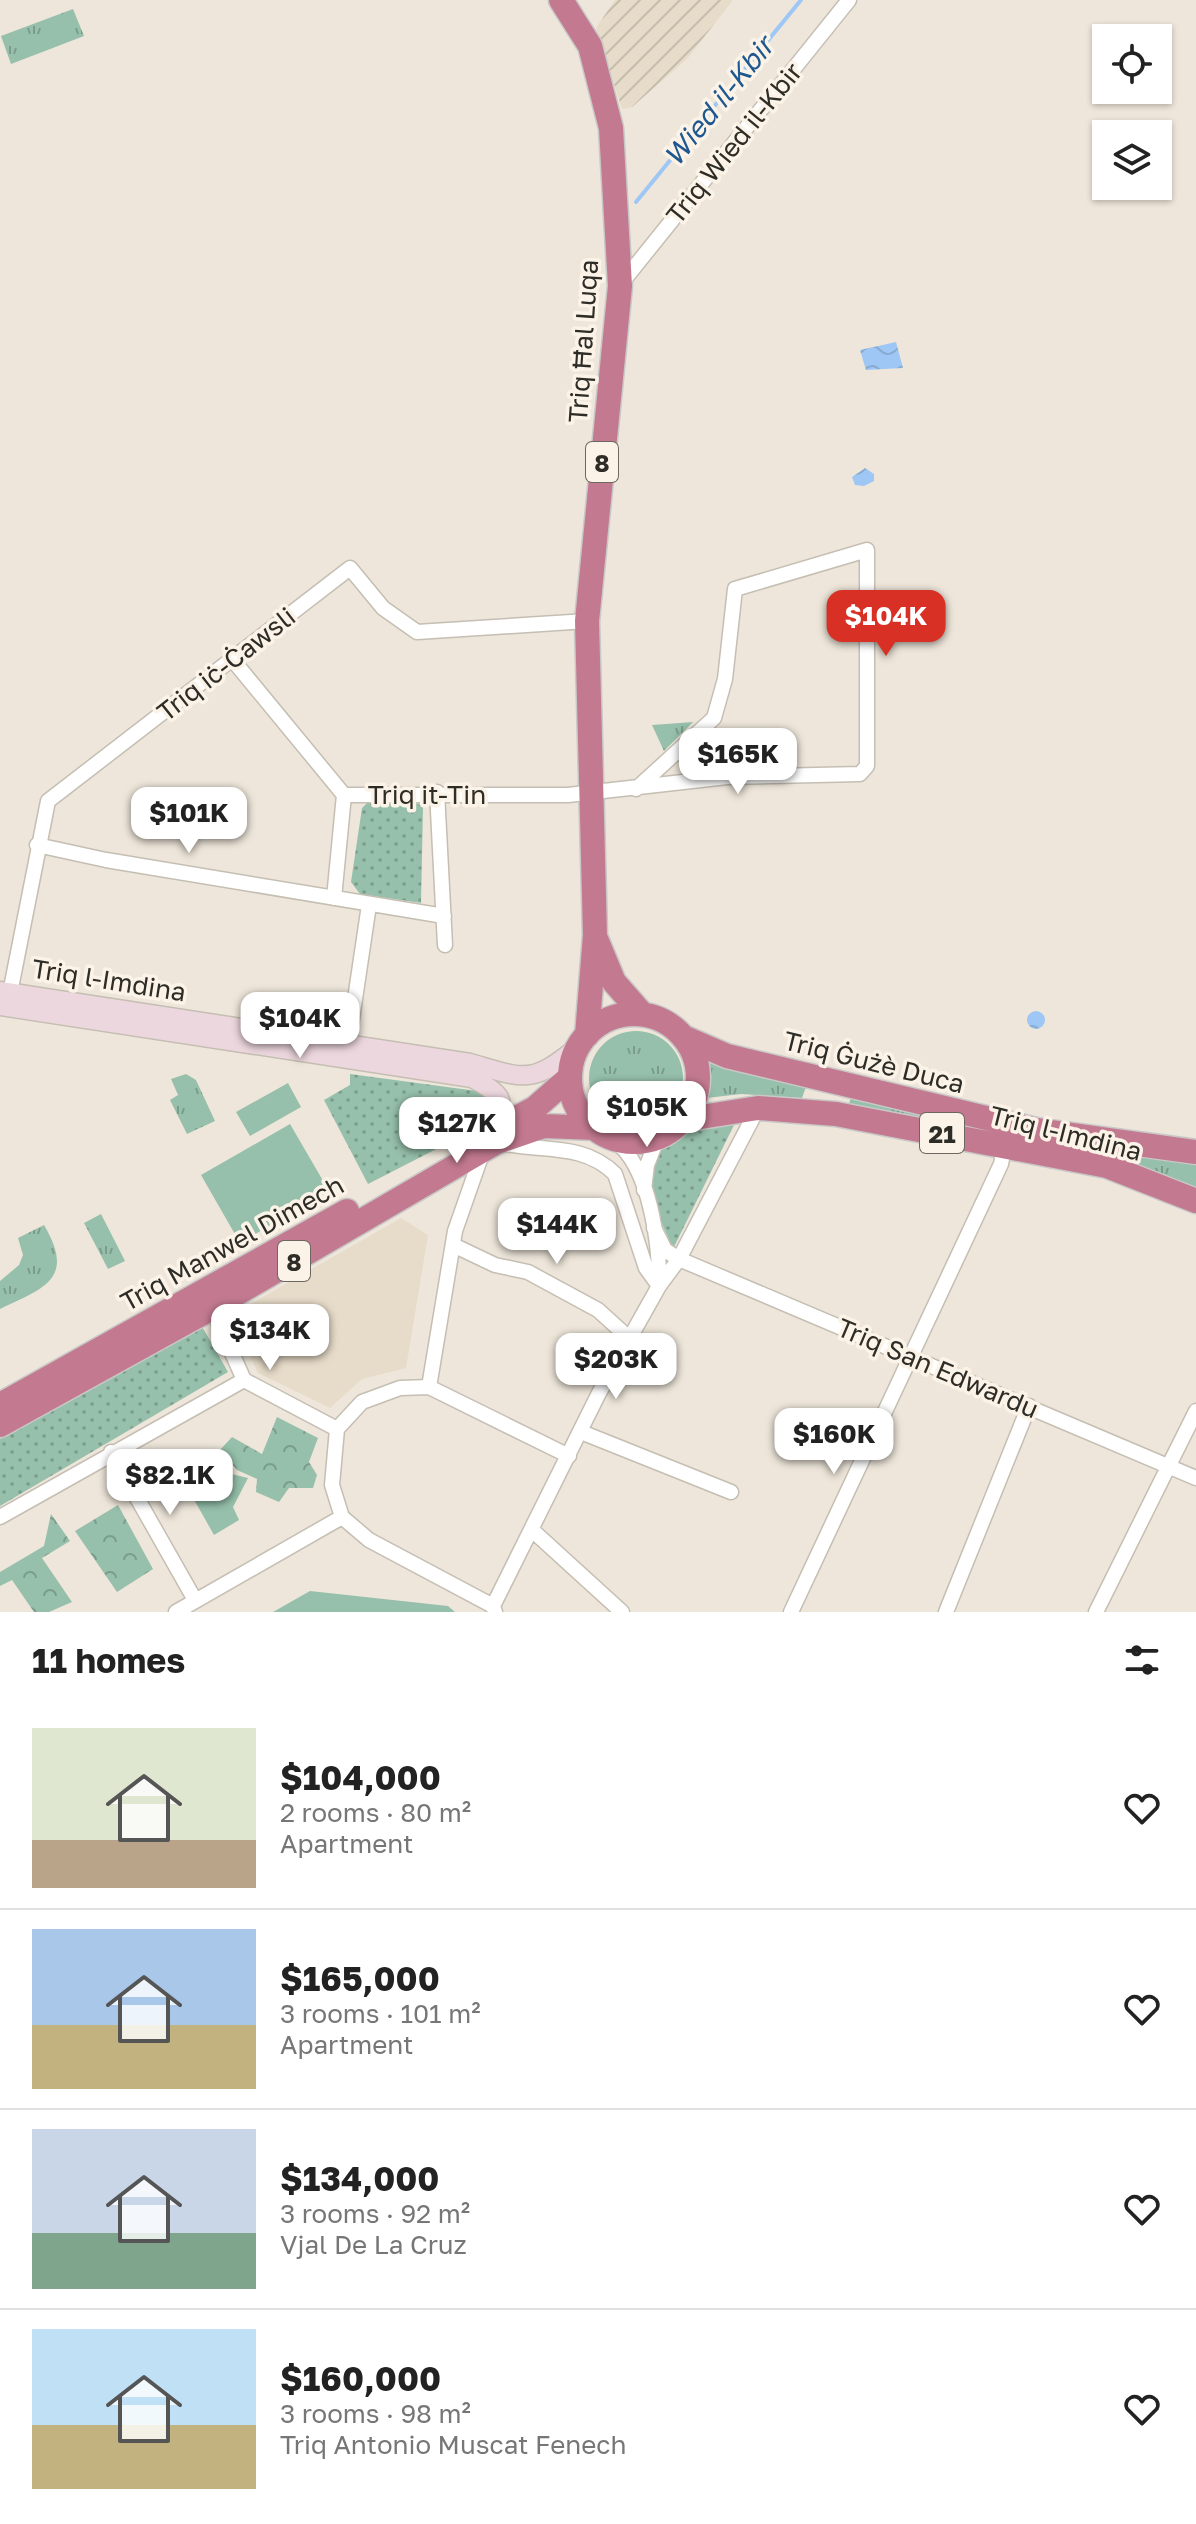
<!DOCTYPE html>
<meta charset="utf-8">
<style>
body{margin:0;font-family:"Golos Text",sans-serif;background:#f6f6f6;color:#222;height:100vh;display:flex;flex-direction:column;font-size:30px;white-space:nowrap}
*{box-sizing:border-box;margin:0}
p{font-size:26px;color:#767676}
.icon{flex:none;width:44px;height:44px;fill:none;stroke:currentColor;stroke-width:2;stroke-linecap:round;stroke-linejoin:round}
.map{position:relative;height:1612px;overflow:hidden}
.side{display:flex;flex-direction:column;background:#fff;flex:1}
.side>*{flex:none}
.buttons{position:absolute;left:1092px;top:24px;display:grid;gap:16px}
.buttons a{display:grid;place-items:center;width:80px;height:80px;border-radius:0px;background:#fff;box-shadow:0 2px 6px #0004;font-size:40px}
.price{position:absolute;translate:-50% -68px;padding:0 18px;border-radius:16px;background:#fff;color:#222;font-size:26px;line-height:52px;filter:drop-shadow(0 2px 4px #0008)}
.price::after{content:'';position:absolute;left:50%;top:48px;width:24px;height:18px;margin-left:-12px;background:inherit;clip-path:polygon(0 0,100% 0,50% 100%)}
.price.on{background:#d93025;color:#fff}
ul{padding:0;list-style:none}
li{display:flex;align-items:center;gap:24px;height:200px;padding:0 32px}
li+li{border-top:2px solid #e0e0e0}
li span{display:grid;place-items:center;flex:none;width:224px;height:160px;border-radius:0px;color:#555}
li>.icon{margin-inline-start:auto}
span .icon{width:96px;height:96px;fill:#fffc;stroke-width:1}
li b{font-size:34px}
h2{display:flex;justify-content:space-between;align-items:center;height:96px;padding:0 32px;font-size:34px}
.map>svg:first-child{display:block}
.built{fill:#e7dcc9}
.industrial{fill:url(#industrial-furrows)}
.grass{fill:url(#grass-tufts)}
.forest{fill:url(#forest-crowns)}
.park{fill:url(#park-dots)}
.garden{fill:#96c0ab}
.water{fill:url(#water-waves)}
.lines{fill:none;stroke-linecap:round;stroke-linejoin:round}
.stream{stroke:#9ec7f5;stroke-width:4}
.street-casing{stroke:#c5beb2;stroke-width:17}
.secondary-casing{stroke:#c5beb2;stroke-width:21}
.highway-casing{stroke:#c9c8c7;stroke-width:27}
.street{stroke:#fff;stroke-width:14}
.secondary{stroke:#edd7de;stroke-width:18}
.highway{stroke:#c37a90;stroke-width:24}
.labels{text-anchor:middle;dominant-baseline:central;stroke-width:7;stroke-linejoin:round;paint-order:stroke}
.shield{fill:#fbf3e7;stroke:#6c6861;stroke-width:2}
.shield-label{font-size:24px;font-weight:bold;fill:#2e2c27}
.street-label{font-size:26px;fill:#2e2c27;stroke:#fbf3e7}
.water-label{font-size:28px;font-style:italic;fill:#1f5790;stroke:#fbf3e7}
</style>
<div class="map">
<svg width="1196" height="1612" viewBox="0 0 1196 1612">
<defs>
<pattern id="industrial-furrows" width="10" height="10" patternUnits="userSpaceOnUse" patternTransform="scale(2)"><rect width="10" height="10" fill="#e7dcc9"/><path d="M-1 1l2-2M0 10L10 0M9 11l2-2" fill="none" stroke="#c6bdad"/></pattern>
<pattern id="grass-tufts" width="24" height="20" patternUnits="userSpaceOnUse" patternTransform="scale(2)"><rect width="24" height="20" fill="#96c0ab"/><path d="M3 7l-1-3M5 7V3M7 7l1-3M15 17l-1-3M17 17v-4M19 17l1-3" fill="none" stroke="#7b9c8b"/></pattern>
<pattern id="forest-crowns" width="20" height="18" patternUnits="userSpaceOnUse" patternTransform="scale(2)"><rect width="20" height="18" fill="#96c0ab"/><path d="M2 6a3 3 0 1 1 6 0M12 15a3 3 0 1 1 6 0" fill="none" stroke="#7b9c8b"/></pattern>
<pattern id="park-dots" width="8" height="8" patternUnits="userSpaceOnUse" patternTransform="scale(2)"><rect width="8" height="8" fill="#96c0ab"/><path d="M2 2h.1M6 6h.1" fill="none" stroke="#7b9c8b" stroke-width="1.8" stroke-linecap="round"/></pattern>
<pattern id="water-waves" width="16" height="10" patternUnits="userSpaceOnUse" patternTransform="scale(2)"><rect width="16" height="10" fill="#9ec7f5"/><path d="M0 5q4-4 8 0t8 0" fill="none" stroke="#88abd2"/></pattern>
</defs>
<rect width="100%" height="100%" fill="#eee6da"/>
<path class="built" d="M401,1218l27,17 -22,133 -44,11 -32,29 -72,-35 -27,-58z"/>
<path class="industrial" d="M615,0h118l-46,59 -55,48 -10,2 -26,-81z"/>
<path class="grass" d="M73,9l11,27 -73,28 -10,-28z
M693,722l-29,29 -12,-26z
M589 1078a47 47 0 1 1 94 0a47 47 0 1 1-94 0Z
M707,1060l99,27 -4,11 -61,-4 -34,4 3,-20z
M186,1074l10,6 19,41 -28,13 -17,-34 8,-5 -7,-16z
M851,1097l345,66v30l-231,-66 -116,-23z
M101,1214l24,47 -17,8 -24,-46z
M44,1225c32,54 0,63 -44,84v-28l19,-16 4,-10 -5,-17z"/>
<path class="forest" d="M277,1417l41,21 -9,24 8,13 -4,13h-24l-10,14 -23,-10 1,-13 -20,-9 -17,-20 12,-13 30,17z
M118,1505l35,64 -36,23 -42,-61z
M51,1514l19,27 -28,17 30,44 -23,10h-15l-22,-32 -12,6v-14l44,-26z"/>
<path class="park" d="M369,801l47,1 7,5 -2,96 -61,-9 -9,-12 11,-74z
M350,1074l127,17 14,9 3,12 -7,11 -119,61 -44,-84 26,-15z
M735,1123l-62,126c-7,-19 -22,-44 -24,-64 -4,-49 53,-57 86,-62z
M200,1323l28,49 -228,134v-67z"/>
<path class="garden" d="M288,1083l13,24 -51,29 -14,-24z
M290,1124l39,67 -89,52 -39,-68z
M195,1465l53,13 -15,29 6,13 -25,15 -35,-62z
M310,1591l138,15 7,6h-182z"/>
<path class="water" d="M896,342l7,26 -37,2 -6,-20z
M865,468l9,6v7l-10,5 -9,-1 -3,-8z
M1027 1020a9 9 0 1 1 18 0a9 9 0 1 1-18 0Z"/>
<g class="lines">
<path class="stream" d="M636,202l165,-202"/>
<g class="street-casing">
<path id="street" d="M620,285l229,-285
M232,659l112,136h224l159,-18 133,-3 7,-8v-216l-132,39 -10,90 -11,39 -78,71
M437,792l8,153
M37,845l69,15 338,56
M334,898l10,-103
M10,993l38,-192 302,-233 33,40 34,24 170,-11
M348,1046l21,-141
M608,1136c6,5 15,11 19,17 24,31 33,94 32,132
M500,1143c40,9 83,-1 115,31l31,94 13,18
M644,1190l3,-25 11,-28
M654,1228l11,22 14,9 517,219
M453,1245l42,20 33,7 70,38 32,29
M212,1308l32,72 93,49
M429,1387l26,-156 28,-80
M581,1432l150,60
M111,1452l84,148
M0,1517l244,-137
M532,1530l90,82
M493,1606l-124,-66 -27,-23 -10,-32 5,-56 25,-27 38,-14 29,-1 140,69
M176,1612l166,-95
M495,1612l-2,-6 106,-213 60,-107 20,-27 79,-151
M791,1612l210,-448 4,-20
M946,1612l83,-206
M1096,1612l100,-201"/>
</g>
<g class="secondary-casing">
<path id="secondary" d="M0,991l470,72c56,16 61,22 109,-17
M0,1006l472,72c27,15 37,19 22,51"/>
</g>
<g class="highway-casing">
<path id="highway" d="M561,0l29,46 21,82 9,158 -33,335 8,314 -8,100
M597,941l17,41 28,32
M570 1078a64 64 0 1 1 128 0a64 64 0 1 1-128 0Z
M683,1037l44,19 309,74 160,22
M682,1120l76,-12 78,6 271,52 89,35
M488,1133l47,-25 34,-30
M0,1405l347,-194
M0,1425l212,-117 285,-166 47,-16 51,2"/>
</g>
<use href="#street" class="street"/>
<use href="#secondary" class="secondary"/>
<use href="#highway" class="highway"/>
</g>
<g class="labels">
<g class="shield">
<rect x="586" y="442" width="32" height="40" rx="6"/>
<rect x="920" y="1113" width="44" height="40" rx="6"/>
<rect x="278" y="1241" width="32" height="40" rx="6"/>
</g>
<g class="shield-label">
<text x="602" y="462">8</text>
<text x="942" y="1133">21</text>
<text x="294" y="1261">8</text>
</g>
<g class="street-label">
<text transform="translate(734 143) rotate(-51)">Triq Wied il-Kbir</text>
<text transform="translate(583 341) rotate(-86)">Triq Ħal Luqa</text>
<text transform="translate(226 664) rotate(-38)">Triq iċ-Ċawsli</text>
<text x="427" y="794">Triq it-Tin</text>
<text transform="translate(109 980) rotate(9)">Triq l-Imdina</text>
<text transform="translate(874 1062) rotate(14)">Triq Ġużè Duca</text>
<text transform="translate(1066 1133) rotate(14)">Triq l-Imdina</text>
<text transform="translate(232 1243) rotate(-29)">Triq Manwel Dimech</text>
<text transform="translate(938 1368) rotate(23)">Triq San Edwardu</text>
</g>
<g class="water-label">
<text transform="translate(718 101) rotate(-51)">Wied il-Kbir</text>
</g>
</g>
</svg>
<div class="buttons">
<a><svg class="icon" aria-label="locate" viewBox="0 0 24 24"><circle cx="12" cy="12" r="6"/><path d="M12 2v4M12 18v4M2 12h4M18 12h4"/></svg></a>
<a><svg class="icon" aria-label="layers" viewBox="0 0 24 24"><path d="M12 4l9 5-9 5-9-5zM3 14l9 5 9-5"/></svg></a>
</div>
<b class="price on" style="left:886px;top:658px">$104K</b>
<b class="price" style="left:738px;top:796px">$165K</b>
<b class="price" style="left:189px;top:855px">$101K</b>
<b class="price" style="left:300px;top:1060px">$104K</b>
<b class="price" style="left:647px;top:1149px">$105K</b>
<b class="price" style="left:457px;top:1165px">$127K</b>
<b class="price" style="left:557px;top:1266px">$144K</b>
<b class="price" style="left:270px;top:1372px">$134K</b>
<b class="price" style="left:616px;top:1401px">$203K</b>
<b class="price" style="left:834px;top:1476px">$160K</b>
<b class="price" style="left:170px;top:1517px">$82.1K</b>
</div>
<section class="side">
<h2>11 homes<svg class="icon" aria-label="filters" viewBox="0 0 24 24"><path d="M4 7h16M4 17h16"/><circle cx="9" cy="7" r="2"/><circle cx="15" cy="17" r="2"/></svg></h2>
<ul>
<li><span style="background:linear-gradient(#dfe7d0 70%,#b9a48a 0)"><svg class="icon" aria-label="home" viewBox="0 0 24 24"><path d="M3 11l9-7 9 7M6 9v11h12V9"/></svg></span><div><b>$104,000</b><p>2 rooms · 80 m²</p><p>Apartment</p></div><svg class="icon" aria-label="heart" viewBox="0 0 24 24"><path d="M12 20l-8-8c-3-5 5-10 8-4 3-6 11-1 8 4z"/></svg></li>
<li><span style="background:linear-gradient(#a9c7e8 60%,#c2b280 0)"><svg class="icon" aria-label="home" viewBox="0 0 24 24"><path d="M3 11l9-7 9 7M6 9v11h12V9"/></svg></span><div><b>$165,000</b><p>3 rooms · 101 m²</p><p>Apartment</p></div><svg class="icon" aria-label="heart" viewBox="0 0 24 24"><path d="M12 20l-8-8c-3-5 5-10 8-4 3-6 11-1 8 4z"/></svg></li>
<li><span style="background:linear-gradient(#c9d6e8 65%,#7fa58c 0)"><svg class="icon" aria-label="home" viewBox="0 0 24 24"><path d="M3 11l9-7 9 7M6 9v11h12V9"/></svg></span><div><b>$134,000</b><p>3 rooms · 92 m²</p><p>Vjal De La Cruz</p></div><svg class="icon" aria-label="heart" viewBox="0 0 24 24"><path d="M12 20l-8-8c-3-5 5-10 8-4 3-6 11-1 8 4z"/></svg></li>
<li><span style="background:linear-gradient(#bfe0f5 60%,#c2b280 0)"><svg class="icon" aria-label="home" viewBox="0 0 24 24"><path d="M3 11l9-7 9 7M6 9v11h12V9"/></svg></span><div><b>$160,000</b><p>3 rooms · 98 m²</p><p>Triq Antonio Muscat Fenech</p></div><svg class="icon" aria-label="heart" viewBox="0 0 24 24"><path d="M12 20l-8-8c-3-5 5-10 8-4 3-6 11-1 8 4z"/></svg></li>
</ul>
</section>
